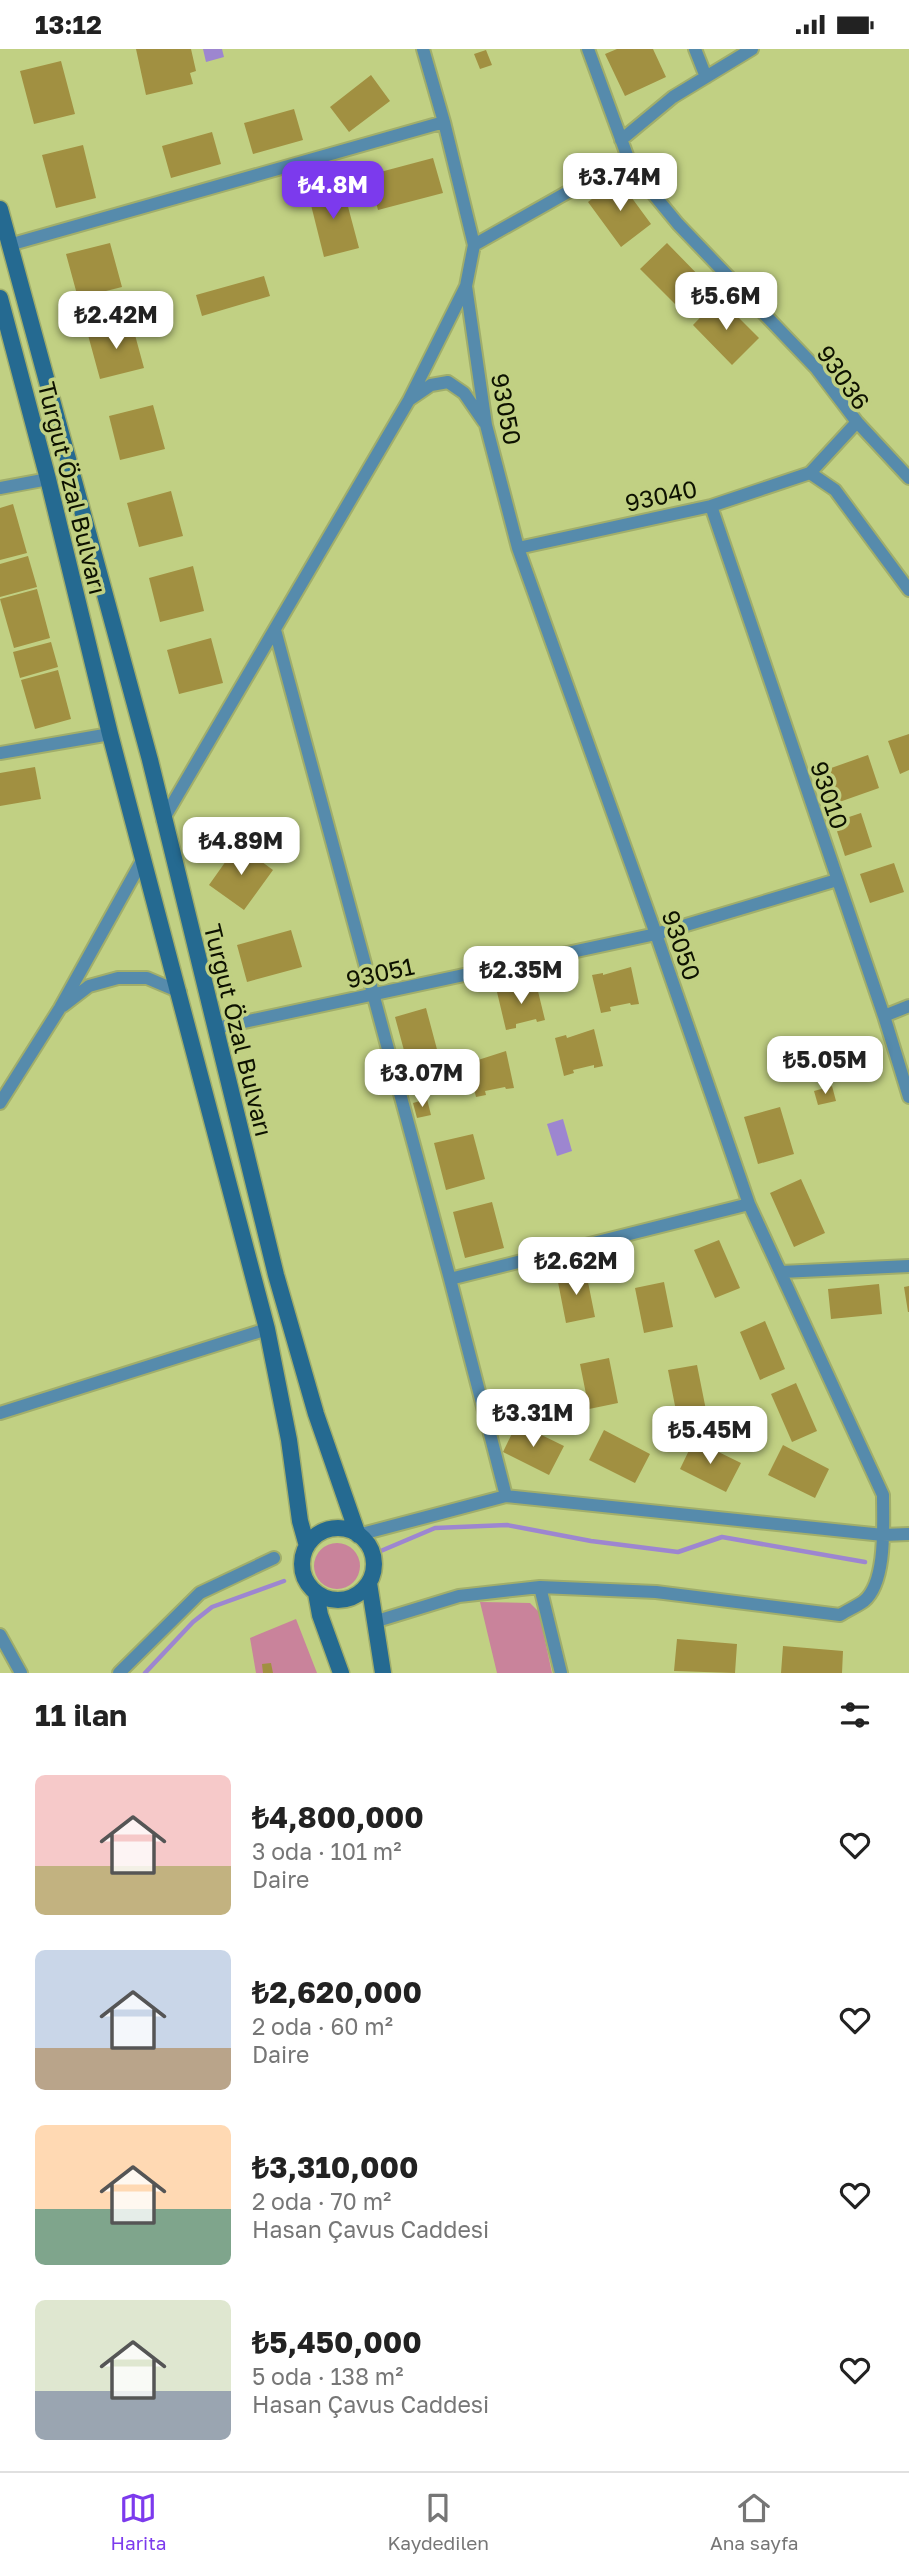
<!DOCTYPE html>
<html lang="tr">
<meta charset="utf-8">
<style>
body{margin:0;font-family:"Golos Text",sans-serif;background:#f2f2f2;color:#222;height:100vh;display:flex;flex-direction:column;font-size:26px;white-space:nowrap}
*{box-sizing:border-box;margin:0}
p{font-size:23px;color:#767676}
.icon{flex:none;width:38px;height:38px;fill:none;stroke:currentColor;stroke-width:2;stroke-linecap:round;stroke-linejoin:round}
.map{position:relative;height:1624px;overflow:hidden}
.panel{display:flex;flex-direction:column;background:#fff;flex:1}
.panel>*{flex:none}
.price{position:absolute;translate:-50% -60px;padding:0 16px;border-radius:14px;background:#fff;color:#222;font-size:23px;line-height:46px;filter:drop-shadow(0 2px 4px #0008)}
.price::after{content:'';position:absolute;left:50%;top:42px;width:21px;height:16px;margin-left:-10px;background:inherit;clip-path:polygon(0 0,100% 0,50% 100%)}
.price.active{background:#7c3aed;color:#fff}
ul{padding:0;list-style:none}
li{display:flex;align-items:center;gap:21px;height:175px;padding:0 35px}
li span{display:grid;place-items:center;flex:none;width:196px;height:140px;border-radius:10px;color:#555}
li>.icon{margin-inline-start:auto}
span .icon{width:84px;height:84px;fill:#fffc;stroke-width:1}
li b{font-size:30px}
h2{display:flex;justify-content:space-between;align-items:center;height:84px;padding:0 35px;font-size:30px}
.status{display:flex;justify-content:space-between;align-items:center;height:49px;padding:0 35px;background:#fff;direction:ltr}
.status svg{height:19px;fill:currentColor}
.menu{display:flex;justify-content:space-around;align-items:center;height:98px;border-top:2px solid #e0e0e0;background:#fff;font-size:19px;color:#767676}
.menu a{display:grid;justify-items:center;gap:4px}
.menu .active{color:#7c3aed}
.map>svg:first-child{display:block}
.green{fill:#c9839b}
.water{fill:#9d86d0}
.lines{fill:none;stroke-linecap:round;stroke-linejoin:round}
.stream{stroke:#9d86d0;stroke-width:4.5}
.building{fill:#a19041}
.street-casing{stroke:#a1ae6b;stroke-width:16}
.secondary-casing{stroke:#a1ae6b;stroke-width:19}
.street{stroke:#568bac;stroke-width:12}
.secondary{stroke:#256a91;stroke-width:16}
.labels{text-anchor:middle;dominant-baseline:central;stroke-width:7;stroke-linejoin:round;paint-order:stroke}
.street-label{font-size:24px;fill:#0d1100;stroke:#c1d083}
</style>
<div class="status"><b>13:12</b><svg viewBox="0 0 49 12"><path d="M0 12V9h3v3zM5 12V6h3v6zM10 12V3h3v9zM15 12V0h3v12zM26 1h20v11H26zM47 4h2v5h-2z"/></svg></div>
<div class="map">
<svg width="909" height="1624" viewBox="0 0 909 1624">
<rect width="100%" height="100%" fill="#c1d083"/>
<path class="green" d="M314 1517a23 23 0 1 1 46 0a23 23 0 1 1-46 0Z
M480,1553l50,1 9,9 13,61h-55z
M296,1570l21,54h-61l-6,-35z"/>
<path class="water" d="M203,0h19l2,8 -18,5z
M563,1070l9,32 -15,5 -10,-32z"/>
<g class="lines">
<path class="stream" d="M376,1504l59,-25 72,-3 84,16 87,11 44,-15 143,25
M145,1624l48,-51 19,-15 72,-26"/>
</g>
<path class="building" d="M136,0h55l5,22 -6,2 3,11 -47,11z
M617,0h36l13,28 -41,19 -20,-42z
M486,1l6,15 -12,4 -6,-15z
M61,12l14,53 -41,10 -14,-53z
M371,26l19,26 -41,31 -19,-25z
M294,60l9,31 -50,14 -9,-31z
M212,83l9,32 -50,14 -9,-32z
M83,96l13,53 -40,10 -14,-53z
M433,109l10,35 -65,17 -9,-35z
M618,130l33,45 -30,23 -33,-45z
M342,135l17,64 -35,9 -16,-64z
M110,194l12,44 -44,11 -12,-44z
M667,194l39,40 -26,26 -40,-40z
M264,227l6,20 -68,20 -6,-21z
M719,249l40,40 -27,27 -39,-40z
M132,275l12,44 -44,11 -12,-44z
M153,356l12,44 -45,11 -11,-44z
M171,442l12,45 -44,11 -12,-44z
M13,455l14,49 -27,7v-52z
M28,507l9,31 -37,10v-33z
M193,517l11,45 -44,11 -11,-44z
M37,540l13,49 -36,10 -14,-49z
M211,589l12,45 -44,11 -12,-44z
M51,593l7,25 -38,11 -7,-26z
M58,621l13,49 -36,10 -14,-49z
M909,685v36l-9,4 -12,-33z
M868,706l11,33 -51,18 -11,-33z
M35,718l6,32 -41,7v-33z
M861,764l11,34 -27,9 -11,-34z
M238,795l35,26 -29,40 -35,-25z
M894,814l10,29 -34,11 -10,-29z
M291,881l11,37 -55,15 -10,-37z
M631,918l8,37 -8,1 -1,-2 -20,4 1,4 -10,2 -9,-38 11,-2v2z
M536,934l9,37 -8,2 -1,-3 -20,5v4l-10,2 -9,-38 12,-3v3z
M426,959l21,79 -31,8 -21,-78z
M594,980l9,37 -9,2v-3l-21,5 1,3 -10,3 -9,-38 11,-3 1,3z
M506,1002l8,37 -8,1 -1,-2 -20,4 1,4 -10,2 -9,-38 11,-2v3z
M832,1037l4,15 -18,4 -4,-14z
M427,1050l4,16 -14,3 -4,-15z
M780,1058l14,47 -36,10 -14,-47z
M473,1085l12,45 -39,11 -12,-47z
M801,1130l24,54 -31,14 -24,-54z
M492,1153l12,46 -39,10 -12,-46z
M719,1191l21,48 -25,10 -21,-48z
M586,1223l9,45 -29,6 -9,-46z
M664,1233l9,45 -29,6 -9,-45z
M879,1235l3,30 -51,5 -3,-30z
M909,1237v26h-1l-4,-25z
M765,1272l20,48 -25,11 -20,-48z
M609,1309l9,45 -29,6 -9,-45z
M697,1316l9,45 -29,6 -9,-46z
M796,1334l21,48 -25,11 -21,-48z
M517,1374l47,23 -15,29 -46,-23z
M604,1381l46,24 -15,29 -46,-23z
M694,1391l47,23 -15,29 -46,-23z
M783,1396l46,24 -14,29 -47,-23z
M677,1590l60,5 -2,29 -61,-2z
M783,1597l60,5 -1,22h-61z
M271,1614l2,10h-10l-1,-9z"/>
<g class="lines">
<g class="street-casing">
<path id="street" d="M695,0l11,28
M621,91l52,-43 79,-48
M9,196l435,-123
M474,196l154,-87
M409,351l22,-15 17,-3 16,11 20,29
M857,373l52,56
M810,424l25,17 74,100
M0,439l48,-9
M711,457l173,510 25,81
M518,499l193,-42 99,-33 47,-51 -41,-54 -138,-144 -37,-45 -13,-21 -40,-109
M275,581l175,649
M0,704l110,-19
M163,771l246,-420 57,-114 8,-41 -30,-123 -21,-73
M63,957l26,-20 29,-8h29l33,14
M884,967l25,-10
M216,979l440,-94 181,-54
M0,1054l60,-95 84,-151
M781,1223l128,-6
M0,1364l267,-84
M506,1447l-56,-217 299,-75
M358,1486l148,-39 377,39 26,-1
M540,1538l21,86
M377,1572l82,-25 81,-9 116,5 184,23c8,-5 17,-9 24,-14 23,-19 19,-78 19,-106l-134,-291 -93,-270 -138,-386 -32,-123 -20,-139
M0,1586l21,38
M119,1624l81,-80 74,-35"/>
</g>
<g class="secondary-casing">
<path id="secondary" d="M0,160l150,551 126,515 40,139 42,121
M0,249l48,181 62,255 157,595 22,111 11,81 7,25
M302 1515a36 36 0 1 1 72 0a36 36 0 1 1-72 0Z
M369,1534l14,90
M316,1544l4,22 21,58"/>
</g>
<use href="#street" class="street"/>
<use href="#secondary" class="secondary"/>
</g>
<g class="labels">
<g class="street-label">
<text transform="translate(844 328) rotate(55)">93036</text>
<text transform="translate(507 360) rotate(79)">93050</text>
<text transform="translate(73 439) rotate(76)">Turgut Özal Bulvarı</text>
<text transform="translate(661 446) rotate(-12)">93040</text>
<text transform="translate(830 746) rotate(71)">93010</text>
<text transform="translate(682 896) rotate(71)">93050</text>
<text transform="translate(380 923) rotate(-12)">93051</text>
<text transform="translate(239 981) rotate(76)">Turgut Özal Bulvarı</text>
</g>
</g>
</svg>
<b class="price" style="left:620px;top:164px">₺3.74M</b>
<b class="price active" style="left:333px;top:172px">₺4.8M</b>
<b class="price" style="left:726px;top:283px">₺5.6M</b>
<b class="price" style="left:116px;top:302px">₺2.42M</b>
<b class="price" style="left:241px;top:828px">₺4.89M</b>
<b class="price" style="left:521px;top:957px">₺2.35M</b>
<b class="price" style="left:825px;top:1047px">₺5.05M</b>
<b class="price" style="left:422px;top:1060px">₺3.07M</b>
<b class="price" style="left:576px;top:1248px">₺2.62M</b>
<b class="price" style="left:533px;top:1400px">₺3.31M</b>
<b class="price" style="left:710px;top:1417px">₺5.45M</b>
</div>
<section class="panel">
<h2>11 ilan<svg class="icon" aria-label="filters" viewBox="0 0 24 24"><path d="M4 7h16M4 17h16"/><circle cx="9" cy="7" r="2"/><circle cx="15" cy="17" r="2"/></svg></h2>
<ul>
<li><span style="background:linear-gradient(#f6c9c9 65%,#c2b280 0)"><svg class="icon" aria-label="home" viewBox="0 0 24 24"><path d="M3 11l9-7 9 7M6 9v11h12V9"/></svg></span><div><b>₺4,800,000</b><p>3 oda · 101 m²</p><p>Daire</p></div><svg class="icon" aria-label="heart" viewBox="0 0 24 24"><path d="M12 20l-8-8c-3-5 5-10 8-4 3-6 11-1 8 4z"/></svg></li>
<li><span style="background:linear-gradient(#c9d6e8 70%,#b9a48a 0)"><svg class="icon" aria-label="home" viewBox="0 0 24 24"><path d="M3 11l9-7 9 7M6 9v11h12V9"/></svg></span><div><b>₺2,620,000</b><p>2 oda · 60 m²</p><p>Daire</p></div><svg class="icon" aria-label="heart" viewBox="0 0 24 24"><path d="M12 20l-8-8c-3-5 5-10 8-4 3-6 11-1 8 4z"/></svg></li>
<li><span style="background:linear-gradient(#ffd9b3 60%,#7fa58c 0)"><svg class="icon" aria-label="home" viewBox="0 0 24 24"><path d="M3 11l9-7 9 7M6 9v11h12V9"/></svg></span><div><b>₺3,310,000</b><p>2 oda · 70 m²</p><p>Hasan Çavus Caddesi</p></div><svg class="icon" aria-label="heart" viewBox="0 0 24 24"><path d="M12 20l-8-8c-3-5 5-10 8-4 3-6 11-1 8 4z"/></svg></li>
<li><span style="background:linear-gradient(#dfe7d0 65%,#9aa5b1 0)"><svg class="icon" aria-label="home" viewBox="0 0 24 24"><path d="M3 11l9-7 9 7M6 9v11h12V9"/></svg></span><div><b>₺5,450,000</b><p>5 oda · 138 m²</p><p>Hasan Çavus Caddesi</p></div><svg class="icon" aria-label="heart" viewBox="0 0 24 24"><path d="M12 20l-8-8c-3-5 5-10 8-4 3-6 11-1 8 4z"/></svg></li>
</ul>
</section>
<nav class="menu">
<a class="active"><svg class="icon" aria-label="map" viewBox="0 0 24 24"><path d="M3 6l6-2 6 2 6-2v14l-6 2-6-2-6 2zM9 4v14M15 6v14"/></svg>Harita</a>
<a><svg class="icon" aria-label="saved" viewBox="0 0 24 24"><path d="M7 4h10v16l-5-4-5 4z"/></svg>Kaydedilen</a>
<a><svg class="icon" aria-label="home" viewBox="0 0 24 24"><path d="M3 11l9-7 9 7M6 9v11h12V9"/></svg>Ana sayfa</a>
</nav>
